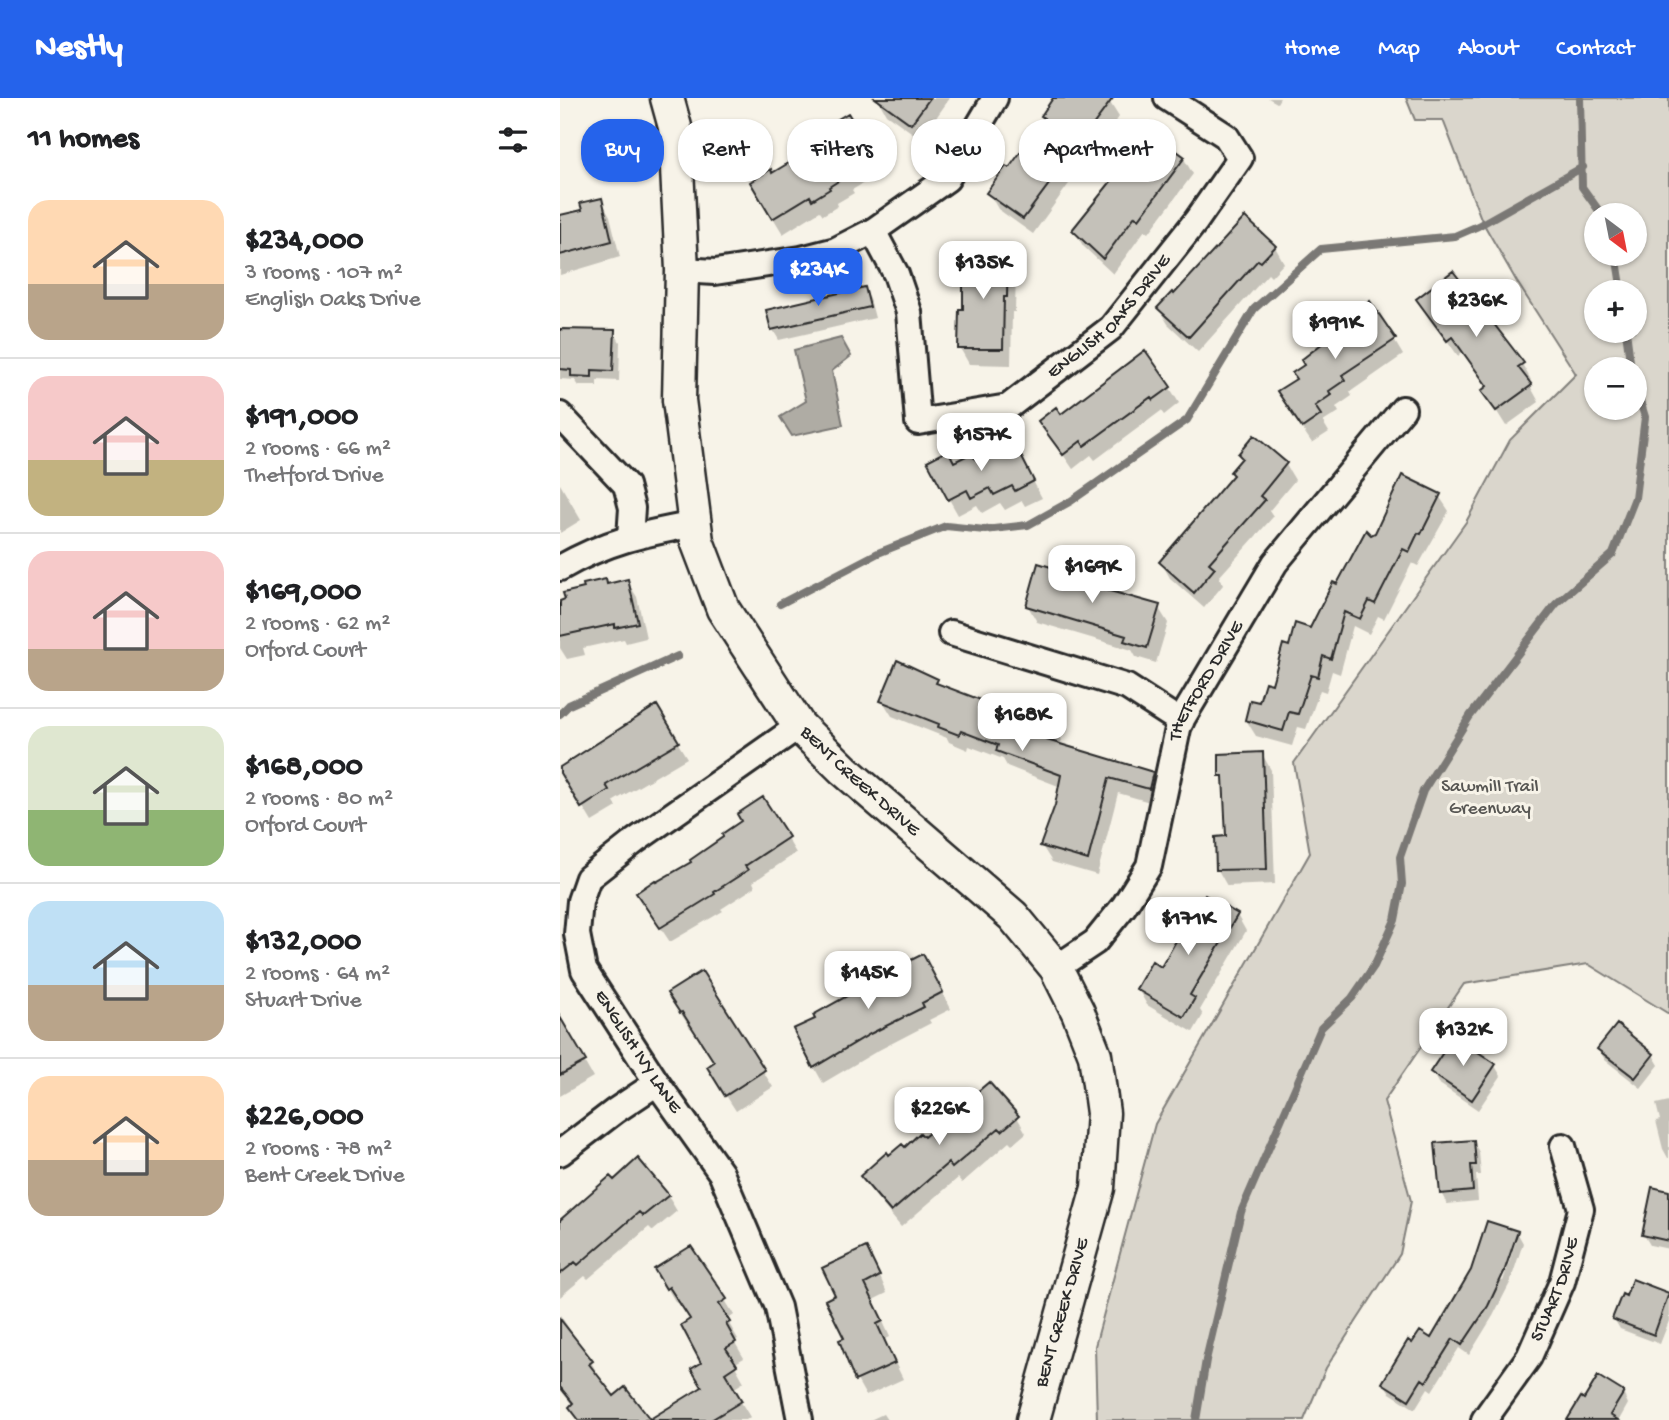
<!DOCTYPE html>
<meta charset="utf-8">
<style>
body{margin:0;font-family:"Gochi Hand",sans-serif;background:#f6f6f6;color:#202124;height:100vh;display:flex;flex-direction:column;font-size:26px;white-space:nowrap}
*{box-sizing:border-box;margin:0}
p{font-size:23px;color:#757577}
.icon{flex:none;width:38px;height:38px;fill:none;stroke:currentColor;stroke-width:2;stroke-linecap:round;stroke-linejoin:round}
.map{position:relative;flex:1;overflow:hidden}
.side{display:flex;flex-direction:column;background:#fff;width:560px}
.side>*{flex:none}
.banner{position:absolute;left:21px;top:21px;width:665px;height:63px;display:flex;gap:14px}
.needle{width:46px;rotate:148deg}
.controls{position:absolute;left:1024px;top:105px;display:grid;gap:14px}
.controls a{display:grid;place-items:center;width:63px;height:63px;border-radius:50%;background:#fff;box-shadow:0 2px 5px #0004;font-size:35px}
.price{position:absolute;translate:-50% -60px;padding:0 16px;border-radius:14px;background:#fff;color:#222;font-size:23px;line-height:46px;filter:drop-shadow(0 2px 4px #0008)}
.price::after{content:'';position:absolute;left:50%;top:42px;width:21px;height:16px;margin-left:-10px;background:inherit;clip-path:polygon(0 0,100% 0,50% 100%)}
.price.current{background:#2563eb;color:#fff}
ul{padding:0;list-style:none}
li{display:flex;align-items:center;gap:21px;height:175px;padding:0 28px}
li+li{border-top:2px solid #e0e0e0}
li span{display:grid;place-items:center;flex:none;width:196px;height:140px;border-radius:21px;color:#555}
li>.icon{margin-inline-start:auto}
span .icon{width:84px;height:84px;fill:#fffc;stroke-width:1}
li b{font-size:30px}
h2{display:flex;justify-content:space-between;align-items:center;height:84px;padding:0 28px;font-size:30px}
.chip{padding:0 24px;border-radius:28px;background:#fff;box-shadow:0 2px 5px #0004;font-size:24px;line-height:63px}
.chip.current{background:#2563eb;color:#fff}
header{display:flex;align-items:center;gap:42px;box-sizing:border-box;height:98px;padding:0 35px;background:#2563eb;color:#fff}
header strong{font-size:33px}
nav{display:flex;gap:38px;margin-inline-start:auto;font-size:24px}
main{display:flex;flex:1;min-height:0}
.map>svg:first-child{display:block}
.green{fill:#dad6cc;stroke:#82807c;stroke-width:2;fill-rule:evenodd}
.water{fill:#afaca4;stroke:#7a7874;stroke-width:2}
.shadow{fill:#0003;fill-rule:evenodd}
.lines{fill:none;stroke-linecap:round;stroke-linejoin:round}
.stream{stroke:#7a7874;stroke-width:8}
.building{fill:#c4c1b9;stroke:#2b2b2b;stroke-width:2}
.minor-casing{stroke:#2b2b2b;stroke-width:30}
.tertiary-casing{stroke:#2b2b2b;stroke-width:37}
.minor{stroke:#f7f3e8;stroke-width:24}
.tertiary{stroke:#f7f3e8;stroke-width:32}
.labels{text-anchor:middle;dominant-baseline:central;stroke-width:6;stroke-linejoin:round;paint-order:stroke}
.street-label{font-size:19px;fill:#2b2b2b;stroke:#f7f3e8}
.park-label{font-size:19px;fill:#575653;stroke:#f7f3e8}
</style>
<header>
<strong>Nestly</strong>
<nav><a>Home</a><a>Map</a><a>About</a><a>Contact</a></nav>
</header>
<main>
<section class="side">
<h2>11 homes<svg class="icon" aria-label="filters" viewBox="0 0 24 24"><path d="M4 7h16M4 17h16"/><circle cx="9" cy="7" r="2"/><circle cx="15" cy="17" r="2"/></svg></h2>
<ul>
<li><span style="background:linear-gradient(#ffd9b3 60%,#b9a48a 0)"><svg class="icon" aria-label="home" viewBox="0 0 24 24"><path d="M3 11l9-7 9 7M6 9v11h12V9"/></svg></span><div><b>$234,000</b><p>3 rooms · 107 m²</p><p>English Oaks Drive</p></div></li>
<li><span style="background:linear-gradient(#f6c9c9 60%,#c2b280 0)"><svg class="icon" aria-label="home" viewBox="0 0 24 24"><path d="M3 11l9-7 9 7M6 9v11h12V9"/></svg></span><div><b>$191,000</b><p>2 rooms · 66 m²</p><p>Thetford Drive</p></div></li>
<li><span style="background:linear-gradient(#f6c9c9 70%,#b9a48a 0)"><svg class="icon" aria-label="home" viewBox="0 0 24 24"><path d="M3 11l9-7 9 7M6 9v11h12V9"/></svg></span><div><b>$169,000</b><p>2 rooms · 62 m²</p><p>Orford Court</p></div></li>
<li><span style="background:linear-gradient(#dfe7d0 60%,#8fb573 0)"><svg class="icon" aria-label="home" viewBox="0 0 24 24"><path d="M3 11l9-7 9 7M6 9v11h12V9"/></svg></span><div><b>$168,000</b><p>2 rooms · 80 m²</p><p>Orford Court</p></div></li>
<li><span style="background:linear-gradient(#bfe0f5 60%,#b9a48a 0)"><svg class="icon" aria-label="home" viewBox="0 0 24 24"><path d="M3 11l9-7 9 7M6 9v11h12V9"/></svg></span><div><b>$132,000</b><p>2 rooms · 64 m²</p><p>Stuart Drive</p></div></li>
<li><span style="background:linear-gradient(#ffd9b3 60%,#b9a48a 0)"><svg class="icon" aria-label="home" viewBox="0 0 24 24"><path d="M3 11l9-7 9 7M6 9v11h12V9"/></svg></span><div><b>$226,000</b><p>2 rooms · 78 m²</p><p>Bent Creek Drive</p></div></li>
</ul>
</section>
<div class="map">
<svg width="1109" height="1322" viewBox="0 0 1109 1322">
<rect width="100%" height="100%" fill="#f7f3e8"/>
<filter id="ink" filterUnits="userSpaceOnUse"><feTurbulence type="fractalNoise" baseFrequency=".0143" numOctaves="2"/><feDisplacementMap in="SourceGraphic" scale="14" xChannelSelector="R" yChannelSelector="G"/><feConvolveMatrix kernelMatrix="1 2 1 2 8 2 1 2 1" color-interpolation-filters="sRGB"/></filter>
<g filter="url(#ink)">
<path class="green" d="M846,0h263v916l-81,-50 -124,20 -80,117 27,100 -11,53 -74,114 -22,52h-207l-2,-74 60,-222 155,-271 -16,-90 172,-241 44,-82 66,-66 -59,-92 -35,-61 -39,-101h-28zM1036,117h38v39h-38zM1036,194h38v39h-38zM1036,271h38v39h-38z"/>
<path class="water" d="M281,240l10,18 -19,15 11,54 -51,11 -12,-19 26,-16 -12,-51z"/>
<path class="shadow" d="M317,0h73l-29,41 -35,-25z
M496,0h51l12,19 -21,30 -2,-1 -63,88 -35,-25 -9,-16 21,-22 25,-35z
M708,0h12l-3,5z
M288,17l34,57 -30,18 2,3 -17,10 1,3 -15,9 -3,-4 -37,23 -31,-51 20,-8 55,-33z
M565,57l59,4 9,15 -44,59 -4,-3 -32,44 -30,-28 -9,-16 55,-68z
M41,102l9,16 10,41 -60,18v-58l24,-5z
M715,149l9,16 -13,14 -3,-3 -70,78 -30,-28 -9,-15 15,-13z
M447,156l9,16 -1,42h-3l-1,53 -42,-1 -9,-16 4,-37z
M304,191l6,10 5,19 -96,22 -6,-10 -4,-19z
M858,201l104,65 9,16 -3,2 11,20 -33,24 -22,-35 4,-3 -26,-36 -4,4z
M0,230l54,4 6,10 -1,39 -22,-1v6h-18l-4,-6 -15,-1z
M775,238l59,4 9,15 -53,37 2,4 -16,11 3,5 -16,10 6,10 -17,11 -24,-35 9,-29 9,-14z
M610,290l9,15 -15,12 -3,-4 -66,49 -4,-5 -18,14 -33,-48z
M694,340l32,27 9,15 -26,31 4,6 -54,60 4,8 -19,23 -34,-30 -9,-16 73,-86z
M436,358l27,6 19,36 -17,8 -3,-5 -17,9 -5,-7 -18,10 -5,-8 -19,10 -9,-16 5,-35z
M0,386l21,36 -21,13z
M879,398l10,15 -31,55 -6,-3 -28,56 -6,-3 -9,18 -16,-8 -13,48 -8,-3 -6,21 -6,-2 -14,39 -8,-2 -6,19 -36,-10 -10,-16 27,-33 17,-39 21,-18 60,-93z
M519,480l4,7 75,22 10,16 -12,40 -20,-6 -4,-7 -95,-28 -9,-16z
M67,483l10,16 9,41 -20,5 -2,-4 -41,9 2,7 -18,4 -7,-11v-46z
M376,583l3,5 93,35 20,3 10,16 -3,6 93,28 9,16 -4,14 -39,-11 -21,82 -45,-13 -10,-16 19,-59 -54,-21 -4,-7 -34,-13 -1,4 -19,-8 -2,-4 -55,-22 -10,-16z
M96,610l31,50 -73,43 3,6 -25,15 -32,-53z
M702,656l9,16 4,114 -48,2 -9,-16 9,-32 -2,-56 -4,-7z
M227,740l9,15 -43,29 2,5 -34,22 2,2 -53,31 -22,-33 8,-25z
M677,817l9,16 -46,79 3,5 -10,17 -46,-27 -9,-16z
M372,874l19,37 -22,11 2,3 -52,27 -56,33 -9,-16 54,-75z
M141,875l72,114 -37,24 -18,-28 -2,-20 -24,-36 -2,1 -12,-19z
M0,922l33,57 -33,19z
M1039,951l54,6 6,10 -18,23 -36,-28z
M935,968l6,10 -23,34 -40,-27 -6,-11z
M1109,1003v57h-1l-5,-9 -7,-28 4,-1 -4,-16z
M457,1019l9,16 -14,12 -3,-3 -47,41 -4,-5 -57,49 -29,-35 -9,-16 26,-19 35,-17z
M913,1044l6,10 2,23h-5l2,26 -31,3 -6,-11z
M53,1084l55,14 9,15 -24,20 -4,-4 -61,52 -3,-3 -25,21v-75z
M1109,1095v56l-19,-4 -6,-10z
M957,1134l6,11 -13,40 -17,33 -24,39 -10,-7 -27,43 -4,-3 -13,21 -25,-16 -6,-10 29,-38 18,-5zM954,1140h3l-14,43 -3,-1z
M315,1167l12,28 -14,7 17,37 -6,3 19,39 -37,17 -9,-16 -16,-39 5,-2 -9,-43z
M96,1171l69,31 9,15 -7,5 11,19 -4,2 10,17 -10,6 10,18 -11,7 17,28 -4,3h-55l13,-33 -1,-24 -12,-43 -11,-18 -4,1z
M1073,1183l36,14v26l-9,23 -40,-15 -6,-10 13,-21z
M0,1217l31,47 9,16 -1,1 15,20 34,21h-70l-7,-12 2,-2 -13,-17z
M1063,1295l5,11 -9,16h-50l16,-18z
M323,1316l4,6h-17z"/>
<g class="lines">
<path class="stream" d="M1020,0l2,89 20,28
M1056,156l6,38
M1066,233l5,38
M220,506l98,-51 68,-27 39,4 43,-5 43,-24 116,-81 67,-111 67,-60 134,-13 23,-10 105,-59
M0,616l9,-9 109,-49
M636,1322l10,-60 35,-148 80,-184 31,-30 22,-32 21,-46 7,-36 -2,-27 23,-66 47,-75 86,-112 57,-50 22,-56 10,-81 -11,-36"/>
</g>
<path class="building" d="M315,0h55l-19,26z
M493,0h60l-90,121 -37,-26 20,-27 3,2 24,-33 11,-17 -3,-2z
M288,15l26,43 -29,17 1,3 -17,11 1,2 -18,11 -2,-4 -38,23 -22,-37 21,-13 1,4 53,-32 -7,-10z
M584,29l41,30 -46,62 -4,-3 -32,43 -31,-29 57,-71 -6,-4z
M42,100l10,43 -52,14v-40l22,-5 -2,-7z
M685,119l31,29 -15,16 -3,-2 -69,77 -32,-29 15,-16 2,2z
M403,154h45l-1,45h-3l-1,52h-45l1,-40h4z
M893,173l71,92 -6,4 14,18 -36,26 -15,-20 6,-5 -35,-49 -5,4 -31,-42z
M305,189l5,20 -99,23 -5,-20z
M810,203l26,38 -54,36 3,5 -16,11 2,4 -16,11 6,9 -19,13 -25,-37 19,-12 -4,-6 12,-8 -3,-5 32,-25 -4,-6z
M0,231l55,1 -2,41 -21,-1v7l-21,-1v-6l-11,-1z
M585,252l26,37 -18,13 -2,-3 -67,49 -3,-5 -18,14 -25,-34 18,-14 5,7z
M694,337l33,28 -27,33 5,4 -56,63 6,5 -21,25 -35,-31 74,-87 -3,-3 12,-14 -4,-4z
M455,346l19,37 -19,10 -3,-5 -18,9 -4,-7 -19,10 -4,-8 -19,10 -21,-39 21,-11 6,12 18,-9 3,6 19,-10 3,4z
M842,377l39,19 -20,40 -3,-1 -9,19 -6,-3 -28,55 -6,-3 -9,18 -16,-7 -13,47 -8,-3 -5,21 -7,-2 -13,39 -9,-2 -6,19 -38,-11 5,-20 9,2 6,-20 7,2 11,-40 6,2 6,-23 15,5 23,-46 4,2 29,-54 5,5 4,-2z
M478,465l42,13 -2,6 82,23 -13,43 -23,-7 2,-5 -100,-30z
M46,481l1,5 21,-5 10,44 -23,5v-4l-55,12v-35l5,-2 -2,-6 21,-5 -1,-4z
M337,562l41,19 -2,4 95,36 2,-4 21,8 -7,17 106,32 -4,17 -40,-11 -21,82 -48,-14 15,-41 6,-30 -65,-24 2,-6 -37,-14 -2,4 -21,-8 1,-3 -59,-23z
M97,607l22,37 -73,43 3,5 -28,18 -21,-35v-6z
M703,654l4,117 -51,1 -1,-33 11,-1 -3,-60h-4v-22z
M203,699l26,40 -44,29 3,4 -34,22 1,2 -55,34 -24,-35 19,-13 1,2 35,-20 -1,-2 33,-23 -1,-3 19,-13 -4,-7z
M645,797l33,19 -48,81 5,3 -11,19 -48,-28 16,-28 9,6 20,-35 -3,-1 12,-20 5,2z
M363,856l20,38 -21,11 2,4 -54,27 -57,34 -20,-39 22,-10 -2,-4 36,-20 18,-9 2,3 36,-18 -4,-6z
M142,873l63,99 -40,26 -18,-29 7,-5 -32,-50 -2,1 -13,-20z
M0,919l26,44 -26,14z
M1057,926l37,30 -19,24 -38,-29z
M894,938l42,28 -24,36 -42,-28z
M429,984l30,34 -17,15 -3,-3 -47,40 -4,-5 -57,49 -31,-36 27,-24 2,3 13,-11 3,3 15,-14 4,4z
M914,1042l2,25h-5l2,26 -33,3 -5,-51z
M78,1060l31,37 -26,21 -4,-4 -61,53 -3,-3 -15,12v-54l50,-44 4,4z
M1092,1089l17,4v50l-27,-6z
M927,1123l31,10 -14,41 -16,34 -26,39 -9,-6 -27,43 -4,-3 -13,21 -27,-17 26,-43 4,3 8,-12 11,7 40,-68z
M131,1148l36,53 -8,5 11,18 -4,2 10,18 -10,6 11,17 -12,8 17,28 -31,19h-132l-10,-13 4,-4 -13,-16v-68l33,42 -4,3 25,32 11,-9 25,32 52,-32 -11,-18 10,-6 -20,-38 9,-6 -21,-32 -3,2 -12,-20z
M306,1149l14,29 -15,8 18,37 -6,3 18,39 -40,18 -16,-41 5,-2 -19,-38 10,-5 -13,-27z
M1072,1181l37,14 -15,42 -42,-16 10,-25 4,2z
M1038,1278l26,16 -14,23 8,5h-51l14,-23 3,2z"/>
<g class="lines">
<g class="minor-casing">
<g id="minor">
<path id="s1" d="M313,133l23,43 13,38 9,110 90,-15 103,-79 85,-107 44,-63 -14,-22 -59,-38"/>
<path d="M122,172l33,2 86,-13 35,-9 37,-19 74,-52 48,-81"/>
<path d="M0,317l66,70 6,23 -2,29"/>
<path d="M0,470c47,-27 82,-34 135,-44"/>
<path d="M391,535l176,54 54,35"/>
<path id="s2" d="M239,628l-164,115 -47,37 -8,23 -3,33 7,36 73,113 64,90 57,134 22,113"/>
<path id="s3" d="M496,870l39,-26 29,-36 25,-40 30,-142 96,-161 128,-154"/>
<path d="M0,1055l55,-42 42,-28"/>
<path id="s4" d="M924,1322l45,-63 33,-75 19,-73 -18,-63"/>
</g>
</g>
<g class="tertiary-casing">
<g id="tertiary">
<path id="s5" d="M107,0l8,29 7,143 -3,130 18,141 26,68 76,117 45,44 169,146 43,52 22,44 17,43 8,58 -5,75 -65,232"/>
</g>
</g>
<use href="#minor" class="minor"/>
<use href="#tertiary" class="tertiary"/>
</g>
</g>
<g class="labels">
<g class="street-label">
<text stroke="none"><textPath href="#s1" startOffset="427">ENGLISH OAKS DRIVE</textPath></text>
<text stroke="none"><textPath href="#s3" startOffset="336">THETFORD DRIVE</textPath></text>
<text stroke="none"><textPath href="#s5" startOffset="740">BENT CREEK DRIVE</textPath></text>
<text stroke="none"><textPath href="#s2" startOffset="452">ENGLISH IVY LANE</textPath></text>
<text stroke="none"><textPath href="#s4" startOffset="150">STUART DRIVE</textPath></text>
<text transform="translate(503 1215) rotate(-74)">BENT CREEK DRIVE</text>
</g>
<g class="park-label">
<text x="930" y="689">Sawmill Trail<tspan x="930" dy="22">Greenway</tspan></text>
</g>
</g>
</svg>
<div class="controls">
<a><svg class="needle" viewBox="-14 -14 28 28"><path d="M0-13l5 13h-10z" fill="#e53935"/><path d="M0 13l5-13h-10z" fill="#757577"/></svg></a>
<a>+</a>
<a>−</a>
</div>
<b class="price" style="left:423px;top:203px">$135K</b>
<b class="price current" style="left:258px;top:210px">$234K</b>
<b class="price" style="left:916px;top:241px">$236K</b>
<b class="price" style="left:775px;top:263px">$191K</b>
<b class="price" style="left:421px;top:375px">$157K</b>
<b class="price" style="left:532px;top:507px">$169K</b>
<b class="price" style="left:462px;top:655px">$168K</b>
<b class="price" style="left:628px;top:859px">$171K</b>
<b class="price" style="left:308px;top:913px">$145K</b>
<b class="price" style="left:903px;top:970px">$132K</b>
<b class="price" style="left:379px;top:1049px">$226K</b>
<div class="banner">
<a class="chip current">Buy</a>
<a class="chip">Rent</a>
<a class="chip">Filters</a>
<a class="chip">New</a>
<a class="chip">Apartment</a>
</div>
</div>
</main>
